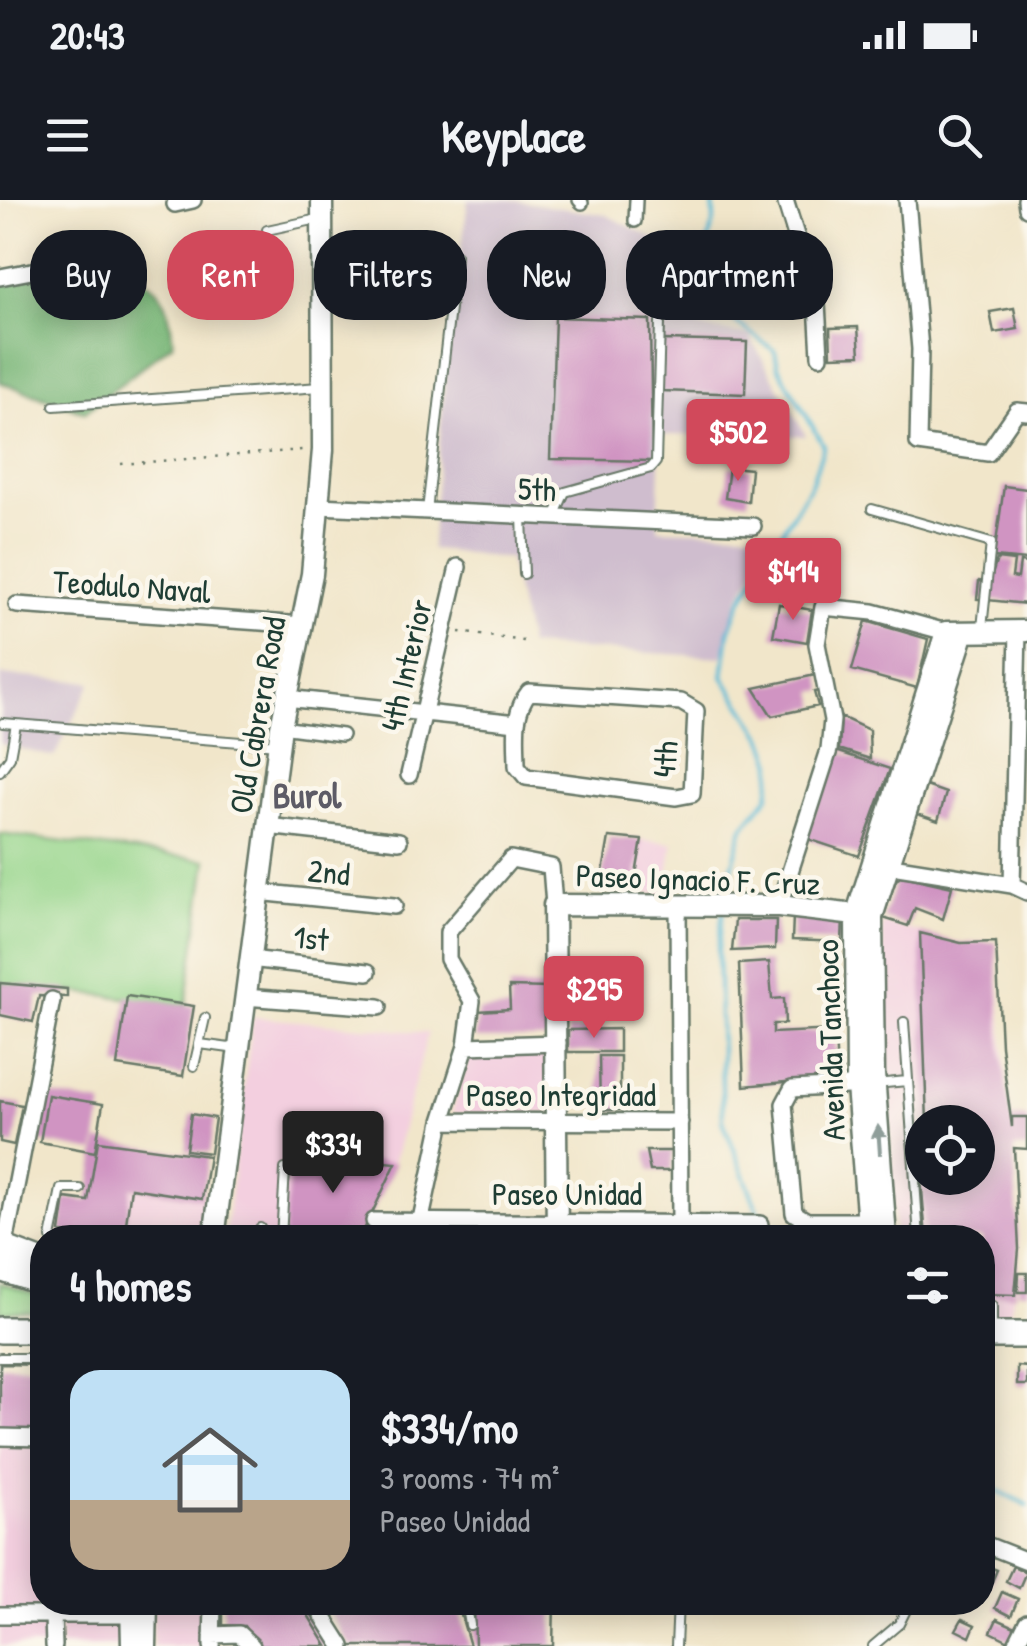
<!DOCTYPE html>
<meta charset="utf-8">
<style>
body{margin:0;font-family:"Patrick Hand",sans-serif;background:#20242c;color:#f1f3f6;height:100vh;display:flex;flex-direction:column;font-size:38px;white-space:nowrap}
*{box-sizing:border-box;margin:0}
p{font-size:32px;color:#9ea1a6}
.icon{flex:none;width:55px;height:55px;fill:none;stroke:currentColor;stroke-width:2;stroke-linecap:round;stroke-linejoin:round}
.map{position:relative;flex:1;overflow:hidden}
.details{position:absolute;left:30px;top:1025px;width:965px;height:390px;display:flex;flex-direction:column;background:#171b24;border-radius:40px;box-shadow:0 5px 25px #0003}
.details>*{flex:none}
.top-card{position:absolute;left:30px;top:30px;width:968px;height:90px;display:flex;gap:20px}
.controls{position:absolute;left:905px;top:905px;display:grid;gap:20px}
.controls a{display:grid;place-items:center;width:90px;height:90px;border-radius:50%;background:#171b24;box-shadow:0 5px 25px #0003;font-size:50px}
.price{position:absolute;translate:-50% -85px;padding:0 22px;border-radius:10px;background:#d1495b;color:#fff;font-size:32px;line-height:65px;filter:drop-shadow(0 2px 5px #0008)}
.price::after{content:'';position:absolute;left:50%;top:60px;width:30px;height:22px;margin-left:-15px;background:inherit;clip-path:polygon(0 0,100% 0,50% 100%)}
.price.on{background:#222;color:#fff}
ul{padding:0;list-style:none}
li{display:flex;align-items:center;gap:30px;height:250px;padding:0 40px}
li span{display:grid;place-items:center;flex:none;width:280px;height:200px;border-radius:30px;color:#555}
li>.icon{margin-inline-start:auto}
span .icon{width:120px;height:120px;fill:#fffc;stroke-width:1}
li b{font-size:42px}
h2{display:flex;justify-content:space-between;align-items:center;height:120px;padding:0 40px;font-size:42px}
.chip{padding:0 35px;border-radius:40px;background:#171b24;box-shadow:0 5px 25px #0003;font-size:35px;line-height:90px}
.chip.on{background:#d1495b;color:#fff}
.status{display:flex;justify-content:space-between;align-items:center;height:70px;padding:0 50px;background:#171b24;direction:ltr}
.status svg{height:28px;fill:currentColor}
header{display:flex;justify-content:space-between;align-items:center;height:130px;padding:0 40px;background:#171b24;font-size:45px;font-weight:800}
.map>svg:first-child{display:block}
.built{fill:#f3cfdf;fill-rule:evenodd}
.industrial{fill:#cfbdce}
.green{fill:#96d58b;stroke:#5a8960;stroke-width:2.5}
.forest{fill:#78b677;stroke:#4c7a56;stroke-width:2.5}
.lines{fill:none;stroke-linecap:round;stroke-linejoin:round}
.stream{stroke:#58bbd7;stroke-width:4}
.building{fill:#d094c2}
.service-casing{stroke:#687868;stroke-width:12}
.pedestrian-casing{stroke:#687868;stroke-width:16}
.minor-casing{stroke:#687868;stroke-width:20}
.tertiary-casing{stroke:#687868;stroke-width:25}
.primary-casing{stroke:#687868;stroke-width:30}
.path{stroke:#687868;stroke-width:2.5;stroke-dasharray:2.5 8;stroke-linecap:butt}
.service{stroke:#fff;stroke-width:8}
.pedestrian{stroke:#fff;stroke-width:11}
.minor{stroke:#fff;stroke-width:15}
.tertiary{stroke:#fff;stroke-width:20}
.primary{stroke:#fff;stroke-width:25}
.oneway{fill:#8f9e9a}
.labels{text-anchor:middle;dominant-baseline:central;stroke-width:9;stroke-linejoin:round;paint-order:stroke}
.street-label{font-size:32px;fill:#1f3d34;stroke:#fbf7ec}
.neighbourhood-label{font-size:35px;font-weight:bold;fill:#5d5b66;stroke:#fbf7ec}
</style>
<div class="status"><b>20:43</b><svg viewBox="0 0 49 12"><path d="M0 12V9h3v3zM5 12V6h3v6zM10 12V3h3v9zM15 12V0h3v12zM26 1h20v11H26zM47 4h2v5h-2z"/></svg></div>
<header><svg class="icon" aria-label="menu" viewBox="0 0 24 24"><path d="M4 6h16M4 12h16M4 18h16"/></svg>Keyplace<svg class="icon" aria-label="search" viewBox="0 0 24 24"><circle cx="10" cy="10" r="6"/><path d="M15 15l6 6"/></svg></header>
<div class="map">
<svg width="1027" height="1446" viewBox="0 0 1027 1446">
<rect width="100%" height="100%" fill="#fbf7ec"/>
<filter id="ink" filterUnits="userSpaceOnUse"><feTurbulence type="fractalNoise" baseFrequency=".01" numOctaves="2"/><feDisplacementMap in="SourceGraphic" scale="20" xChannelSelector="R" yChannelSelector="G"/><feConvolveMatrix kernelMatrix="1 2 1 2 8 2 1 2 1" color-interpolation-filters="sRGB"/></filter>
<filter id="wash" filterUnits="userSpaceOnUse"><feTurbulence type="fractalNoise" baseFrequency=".0048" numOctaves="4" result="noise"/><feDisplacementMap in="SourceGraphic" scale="40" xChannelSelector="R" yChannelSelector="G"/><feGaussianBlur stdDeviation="2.25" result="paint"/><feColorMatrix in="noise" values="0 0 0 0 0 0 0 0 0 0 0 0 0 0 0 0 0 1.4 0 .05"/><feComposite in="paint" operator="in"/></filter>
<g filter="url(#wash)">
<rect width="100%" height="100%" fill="#f1e6ca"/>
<path class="built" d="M642,640l31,3 -8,51 -32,-2z
M882,723l79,20 35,-1 23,307 -10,70 -26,-1 -1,-80 -87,-1zM922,922h56v56h-56z
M253,817l175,16 -35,131 -38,73 -130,1z
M550,852l1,61h-99l18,-60z
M131,989l80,11 -5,37 -82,1z
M0,1244l42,2v156l45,1v11l-87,-2z
M153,1403h54v43h-54z
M60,1423l59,1v22h-59z
M0,1426h48v20h-48z"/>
<path class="industrial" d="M468,0h42l96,15 70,34 11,56 12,23 50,7 57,101 -145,-1 -3,94 118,4 -38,66 -16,58 -193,-11 -20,-87 -78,-10 14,-171z
M0,475l92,7 -38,75 -54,-13z"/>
<path class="green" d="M0,634l207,26 -21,145 -186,-22z
M0,1083l42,14v15h-42z"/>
<path class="forest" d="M105,63c12,10 23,11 37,17 27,11 28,38 31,63l-88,69 -85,-30v-102z"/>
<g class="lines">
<path class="stream" d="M713,0l1,21 -17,56 9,23 69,51 3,16 46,79 -13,38 -71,118 -11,30 -6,45 41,62 9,24 -4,33 -26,31 -19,70
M723,711l-5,39 5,171 38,98
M982,1283l45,22"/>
</g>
<g id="blocks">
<path class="building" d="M1014,108l4,21 -24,4 -4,-21z
M555,117l95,3 2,141 -102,-2z
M858,127l2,28 -29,1 -1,-28z
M664,140l83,2 -2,52 -83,-3z
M729,267l22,2 -3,33 -23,-4z
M1004,286l23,3v71l-33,-3z
M997,359l17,2 -2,16 6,1 2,-16 7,1v41l-50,-5 2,-18 11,1z
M779,404l33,6 -5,32 -34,-6z
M866,421l62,18 -11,49 -65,-18z
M820,474l4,16 -10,2 4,14 -46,10 -18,-28z
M841,517l28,13 1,29 -31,-10z
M836,551l54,18 -31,87 -54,-18z
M926,586l20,7 -8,28 -21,-7z
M609,637l33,3 -9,52 -33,-3z
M903,676l49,11 -9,32 -28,-11 -7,18 -25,-8 13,-38z
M793,716l50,2 -1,24 -50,-2z
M735,720h41l-1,29 -43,2z
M920,733l41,10 35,-1 5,104 11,81v-10h15v32l-13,-1 5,101 -4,46 -33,-1v-56h-56l-5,-60h57v-56h-51z
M769,762l3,37 12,-1 1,26h-12v9l62,-3 2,47 -93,9 -5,-122z
M0,783l67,6v8l-28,-1 -6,26 -33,-7z
M509,787l40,1v51h-74l3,-28 32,-2z
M127,796l67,10 -11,70 -66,-10z
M619,829v23h-51v-22z
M599,856h21v54h-20z
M48,895l55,9 -8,48 -55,-10z
M0,901l22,4 -8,40 -14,-3z
M191,914l24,4 -5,35 -24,-3z
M922,929v39h-2l-3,-38z
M98,941l111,15 -7,43 -71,-11 -7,50h-41l-23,-6 5,-34 23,3z
M646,951h27l-2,20h-21z
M292,953l104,10 -36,75h-77z
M491,1032l55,1v5h-55z
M1019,1073h8v19h-9z
M0,1164l42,1v65l-42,-1z
M1017,1166l10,1v18h-10z
M982,1364l15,6 -11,25 -4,-2z
M1013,1366l13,6 -7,16 -13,-7z
M1002,1392l16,7 -7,17 -16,-8z
M87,1402h33v13l-33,-1z
M223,1402h77l27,44h-71l-12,-20 -21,-1z
M322,1402h135l13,44h-120z
M474,1402h80l-1,44h-78z
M962,1419l13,6 -5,12 -14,-7z
M997,1419l20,9 -6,14 -20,-10z"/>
</g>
</g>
<g filter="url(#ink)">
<use href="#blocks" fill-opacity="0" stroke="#687868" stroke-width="2.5"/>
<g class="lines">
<g class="service-casing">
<path id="service" d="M267,30l51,-11
M54,206l266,-19
M872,309l119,34 -9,85
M427,311l29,-256
M522,315l2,59
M554,317l11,-25 86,-24 5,-6 4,-140
M3,523l275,22
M0,571l10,-14 6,-33
M904,822l15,216
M200,844l37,5
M194,866l11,-48
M875,884l32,-3
M260,1028l4,10
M51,1038l10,-49h19
M281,1038l4,-69
M982,1100l10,6v23
M0,1158h42
M466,1402l4,23
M676,1446l2,-44
M873,1446l26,-22 11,-22"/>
</g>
<g class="pedestrian-casing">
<path id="pedestrian" d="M579,0l3,3
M635,21l1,-21
M281,527l61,8"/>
</g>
<g class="minor-casing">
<path id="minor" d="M785,0l32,103 3,53
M907,0l13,149 -2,94 70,10 29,-42 10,1
M1026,0l1,8
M175,4l18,-4
M0,77l84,-16
M318,306l435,20
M17,405l286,20
M529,492l152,10 15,9 -4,83 -16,3 -150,-20 -9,-11c0,-26 -5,-53 12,-74z
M286,498l231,25
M409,575l49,-208
M267,626l132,15
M879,664l133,21 15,7
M1012,685l6,-255
M258,692l136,14
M678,705l2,316
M779,706l50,-156 3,-30 -15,-76 6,-37 50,5 73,20
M249,759l119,13
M244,797l135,10
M466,846l92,-3
M866,885l-74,4 -8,15 10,109 13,8h70
M442,921l238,1
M421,1019l21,-98 24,-75 6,-45 -24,-42v-27l63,-73 40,8 3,38
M374,1021l386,3
M4,1049l48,-249
M0,1237l42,1
M989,1346l38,15
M314,1402l28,44
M0,1415h131
M53,1416l1,30
M212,1435l27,-1 13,12
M212,1446l1,-44
M1015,1446l12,-24"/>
</g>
<g class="tertiary-casing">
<path id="tertiary" d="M214,1038l67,-511 31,-153 11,-124 -1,-250
M557,1038l-3,-333 225,1 93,11
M869,1038l-12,-152 -1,-170 90,-284 81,-1
M886,1038l-12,-164 -2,-157 91,-282
M131,1402l1,44
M146,1446l1,-44"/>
</g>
<g class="primary-casing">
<path id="primary" d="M0,1047l42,16
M0,1068l42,14
M0,1130h42
M982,1135h45"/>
</g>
<path class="path" d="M121,264l182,-14
M459,432l65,9"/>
<use href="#service" class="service"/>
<use href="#pedestrian" class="pedestrian"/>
<use href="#minor" class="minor"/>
<use href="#tertiary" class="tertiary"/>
<use href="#primary" class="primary"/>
</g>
<defs><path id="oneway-solid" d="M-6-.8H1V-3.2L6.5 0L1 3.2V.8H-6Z" transform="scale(2.5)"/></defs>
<use class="oneway" href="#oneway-solid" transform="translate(879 940) rotate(-94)"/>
</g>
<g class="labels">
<g class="street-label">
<text transform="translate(537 289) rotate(3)">5th</text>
<text transform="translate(132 386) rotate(4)">Teodulo Naval</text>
<text transform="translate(406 465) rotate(-77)">4th Interior</text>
<text transform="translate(257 515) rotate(-80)">Old Cabrera Road</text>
<text transform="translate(665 559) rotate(-85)">4th</text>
<text transform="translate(329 672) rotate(6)">2nd</text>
<text transform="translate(698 679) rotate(2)">Paseo Ignacio F. Cruz</text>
<text transform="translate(311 738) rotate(6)">1st</text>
<text transform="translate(830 840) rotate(-92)">Avenida Tanchoco</text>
<text x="561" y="894">Paseo Integridad</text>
<text x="567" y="993">Paseo Unidad</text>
</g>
<g class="neighbourhood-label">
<text x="307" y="595">Burol</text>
</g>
</g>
</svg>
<div class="controls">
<a><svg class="icon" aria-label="locate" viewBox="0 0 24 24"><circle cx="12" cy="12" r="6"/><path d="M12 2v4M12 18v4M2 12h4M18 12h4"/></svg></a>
</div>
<b class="price" style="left:738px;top:284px">$502</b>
<b class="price" style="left:793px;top:423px">$414</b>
<b class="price" style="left:594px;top:841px">$295</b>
<b class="price on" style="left:333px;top:996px">$334</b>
<div class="top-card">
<a class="chip">Buy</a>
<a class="chip on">Rent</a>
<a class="chip">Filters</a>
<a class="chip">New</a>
<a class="chip">Apartment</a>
</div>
<section class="details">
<h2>4 homes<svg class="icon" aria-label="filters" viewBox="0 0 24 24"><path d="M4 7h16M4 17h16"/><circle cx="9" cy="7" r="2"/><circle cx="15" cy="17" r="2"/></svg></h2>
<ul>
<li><span style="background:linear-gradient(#bfe0f5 65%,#b9a48a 0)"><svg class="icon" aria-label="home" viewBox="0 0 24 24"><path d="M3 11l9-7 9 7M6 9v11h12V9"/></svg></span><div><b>$334/mo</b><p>3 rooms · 74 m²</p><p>Paseo Unidad</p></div></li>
</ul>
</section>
</div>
